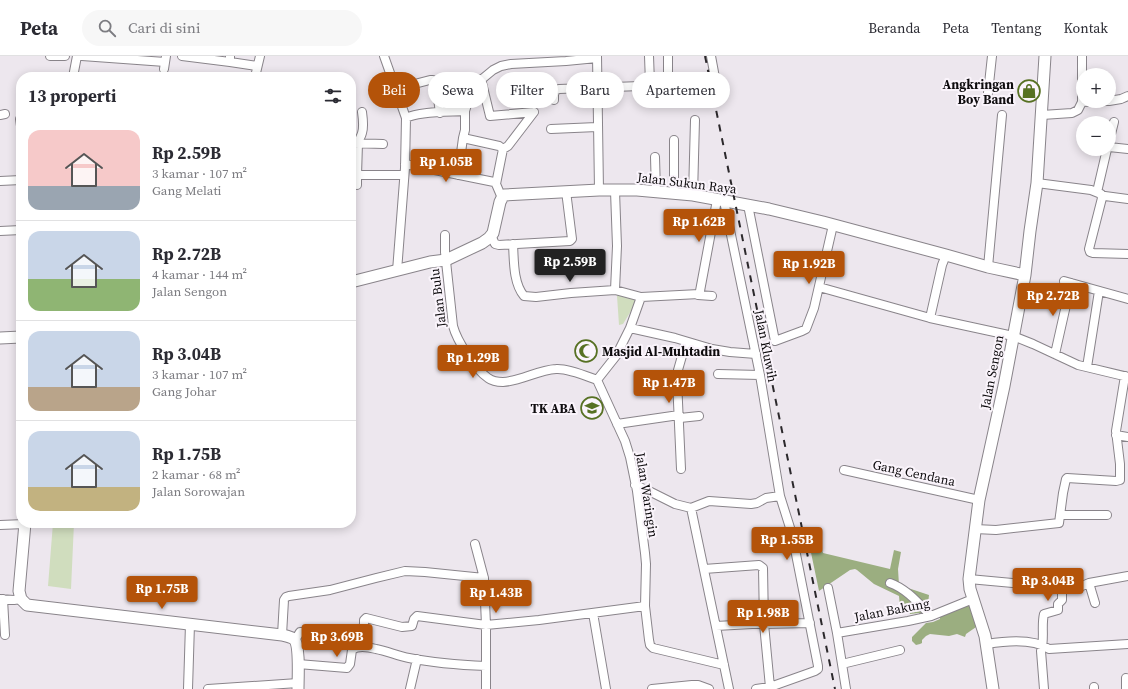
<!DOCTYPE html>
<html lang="id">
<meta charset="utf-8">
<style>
body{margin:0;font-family:"Source Serif 4",serif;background:#f7f7f7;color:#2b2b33;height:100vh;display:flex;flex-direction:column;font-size:15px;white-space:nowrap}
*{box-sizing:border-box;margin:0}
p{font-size:13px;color:#7c7c81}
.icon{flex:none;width:22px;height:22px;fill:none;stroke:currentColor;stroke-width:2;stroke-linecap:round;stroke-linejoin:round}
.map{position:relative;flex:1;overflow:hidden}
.side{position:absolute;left:16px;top:16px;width:340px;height:456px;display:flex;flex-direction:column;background:#fff;border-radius:16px;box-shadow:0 2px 10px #0003}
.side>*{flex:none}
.top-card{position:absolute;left:368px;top:16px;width:380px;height:36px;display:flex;gap:8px}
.controls{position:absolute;left:1076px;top:12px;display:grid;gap:8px}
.controls a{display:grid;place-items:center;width:40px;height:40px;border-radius:50%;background:#fff;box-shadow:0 2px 10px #0003;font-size:20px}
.price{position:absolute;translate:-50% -34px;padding:0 9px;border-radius:4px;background:#b45309;color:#fff;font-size:13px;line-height:26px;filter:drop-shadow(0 1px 2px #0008)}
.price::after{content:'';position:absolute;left:50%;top:24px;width:12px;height:9px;margin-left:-6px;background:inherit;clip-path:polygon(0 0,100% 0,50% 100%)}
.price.current{background:#222;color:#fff}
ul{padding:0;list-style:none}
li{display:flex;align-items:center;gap:12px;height:100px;padding:0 12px}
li+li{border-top:1px solid #e1e1e2}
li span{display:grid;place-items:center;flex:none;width:112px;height:80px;border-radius:12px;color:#555}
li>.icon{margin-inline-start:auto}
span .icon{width:48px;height:48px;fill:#fffc;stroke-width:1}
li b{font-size:17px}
h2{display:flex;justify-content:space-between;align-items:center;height:48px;padding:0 12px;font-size:17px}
.chip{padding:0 14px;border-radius:18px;background:#fff;box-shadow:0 2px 10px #0003;font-size:14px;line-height:36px}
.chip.current{background:#b45309;color:#fff}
header{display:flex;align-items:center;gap:24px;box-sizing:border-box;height:56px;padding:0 20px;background:#fff;border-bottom:1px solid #e1e1e2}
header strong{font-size:19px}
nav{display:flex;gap:22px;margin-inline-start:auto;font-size:14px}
.search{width:280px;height:36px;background:#f7f7f7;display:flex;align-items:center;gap:10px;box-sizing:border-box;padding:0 14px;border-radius:22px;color:#7c7c81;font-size:15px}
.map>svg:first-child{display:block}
.green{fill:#d0ddbe}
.forest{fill:#9bae80}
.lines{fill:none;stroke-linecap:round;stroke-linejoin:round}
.street-casing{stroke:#89848a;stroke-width:10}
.secondary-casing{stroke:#89848a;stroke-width:13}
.street{stroke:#fff;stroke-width:8}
.secondary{stroke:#fff;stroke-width:11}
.rail{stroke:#2b282b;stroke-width:2;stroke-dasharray:7 7;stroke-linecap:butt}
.labels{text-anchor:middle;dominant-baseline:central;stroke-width:4;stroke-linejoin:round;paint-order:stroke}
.poi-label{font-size:13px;font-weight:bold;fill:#0e0c0e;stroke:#faf4fb;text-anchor:end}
.street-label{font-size:13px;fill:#0e0c0e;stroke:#faf4fb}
</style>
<header>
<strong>Peta</strong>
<div class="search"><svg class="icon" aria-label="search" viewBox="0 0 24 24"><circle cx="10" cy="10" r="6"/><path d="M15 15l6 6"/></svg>Cari di sini</div>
<nav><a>Beranda</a><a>Peta</a><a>Tentang</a><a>Kontak</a></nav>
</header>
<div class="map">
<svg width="1128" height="633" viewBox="0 0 1128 633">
<rect width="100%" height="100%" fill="#ede7ee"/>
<path class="green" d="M619,236l18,5 -6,14 -8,13 -4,1 -2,-29z
M53,467h21l-3,66 -23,-3z"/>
<path class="forest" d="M809,487l12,2 2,8 67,16 4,-19 7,2 -3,17 1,16 30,10 -1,9 2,4 -4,8 -6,1 -1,-4 -9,1 -2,-9 -8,2 -1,-11 -25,-12 -17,-14 -2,-1 -5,1 -31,21z
M972,546l7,23 -13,9 -1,3 -8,-3 -8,2 -19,-2 -4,2 -4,4v3l-2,1 -4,1 -4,-4v-4l14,-14 7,-1 7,-3v-3z"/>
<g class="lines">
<g class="street-casing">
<path id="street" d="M50,0h15
M82,0l83,6
M182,0l48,6v-6
M384,0l22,62 -1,50 -8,103
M597,0l2,134
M649,0l1,27
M711,0l5,27
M230,6l27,4
M164,13l2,-13
M73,21l4,-21
M255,21l5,-21
M481,23l9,37 44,-4
M395,33l35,-9h3l3,4 4,29
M988,37l4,-37
M554,44v-9l5,-2 109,-4v-29
M1109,45l12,-2 7,-3
M1082,46l25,-1
M0,59l5,-1
M1042,59l30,-2 6,-3 4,-8v-46
M406,62c13,-7 43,-6 59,-7
M20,63l1,7
M551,73l46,-2
M674,84v54
M1109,86l5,-20
M351,87l32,1
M1109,91l19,2
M503,93l5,-3 26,-34
M655,101l1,35
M405,108l89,18 2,2 6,14
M357,119h47
M458,119l5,-37
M0,125l21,-1
M1037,127l54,7 10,4 1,4 -13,51 1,3 3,1 35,1
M496,128l7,-35 -4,-3 -36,-8 2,-8v-19l7,-22 4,-5 17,-14 8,-4 10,-2 55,-3 31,-3
M357,129v-10l1,-32c1,-4 3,-6 4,-10 2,-6 1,-14 0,-21
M615,135l2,55 -2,44 26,7 -11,31 -14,28 -19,24 28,61 5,16 7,34 8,62 1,11 -1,42 4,34 1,5 3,3 71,17
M1097,136l10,-43
M693,139l2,-75
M1102,142l3,-2 23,3
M724,145l36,174 20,121 12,38 26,132v3l-3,2 -45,16 -14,2
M748,149l27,136 27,-10 4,-2 8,-21 19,-83
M0,175l21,-1
M445,179v17l8,74c4,15 22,43 35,52 4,3 10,4 15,4 18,-1 35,-12 53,-13 12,-1 30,7 41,11
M491,179l4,9 4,1 71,-4 2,-2 -6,-48
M513,188c1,16 0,39 11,52l12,1 35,-4 44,-3
M988,211l14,-152
M1064,225l64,18
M819,231l111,31 83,18 20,8 45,21 50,12
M698,239l14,1
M641,241l58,-3 1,-3 17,-91
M930,262l12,-53 4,-10
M630,272l45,10 37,11 18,3 26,2
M1055,298l16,-71
M1087,311l12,-76
M718,318l42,1
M680,362l19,-2
M617,368l62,-9
M1116,379l12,2
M681,413l-4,-89 1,-10 8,-28
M844,414l135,30
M635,429l16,7 24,12 16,4 18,-7 42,3 6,-1 9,-5 14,-2
M691,452l38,181
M1060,459h47
M0,469l25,-1
M975,473l21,1 63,-7 4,-30 3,-14 1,-1 49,3 4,-1v-16l-4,-33 9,-55
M475,488l9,34 2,47v64
M704,513l55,-4 4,3 1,56 6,63
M969,523l96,9 17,-2 7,-3 39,-7
M890,527c17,6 29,21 41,33
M1089,527l6,20
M828,532l9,45 9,56
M0,543l14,1 7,-1
M3,543l2,36
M593,557l13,76
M716,570l36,-2h12l46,-1
M837,577l71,-12 23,-5 42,-17
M282,579l2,-35 2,-3 3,-1 41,-6 46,-12 29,-7 20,1 59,6
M295,584l5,-8h21
M987,588c18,-3 46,-6 62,5l79,-5
M363,591l1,-25v-2l2,-2 36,9 10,-1 2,-7 3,-3 69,9 53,-5 106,-14
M298,608l49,4 3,-4 2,-14c6,-5 16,-3 24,-1 11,2 22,7 33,9 25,5 51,7 77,8
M842,608l58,-14
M1126,622v11
M1094,631v2
M188,633l2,-65
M208,633l90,-6
M410,633l7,-30
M652,633l40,-4h6l11,4
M1044,633l-3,-38c4,-12 0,-25 3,-37l14,-4v-6l4,-4v-9l3,-3"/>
</g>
<g class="secondary-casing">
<path id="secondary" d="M351,226l79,-20 16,-2 36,-17 7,-5 4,-5 7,-31 2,-4 2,-3 95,-5h38l56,5 76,14 54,13 123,33 42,12 37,8
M0,282l21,-1
M25,467l-6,68 2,8 6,6 255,30c4,1 9,2 12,4 6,6 4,41 4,50
M993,633l-8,-53 -15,-47 -1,-10 10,-79 25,-114 21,-111 5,-44 7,-48 8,-127"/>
</g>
<use href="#street" class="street"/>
<use href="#secondary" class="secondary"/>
<path class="rail" d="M705,0l130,633"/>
</g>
<defs>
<g id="shop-ring" transform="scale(1.15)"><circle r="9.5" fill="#faf4fb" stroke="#577123" stroke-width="1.5"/><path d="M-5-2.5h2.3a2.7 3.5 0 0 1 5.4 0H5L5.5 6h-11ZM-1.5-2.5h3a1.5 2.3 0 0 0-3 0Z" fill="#577123"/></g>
<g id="mosque-ring" transform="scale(1.15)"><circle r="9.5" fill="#faf4fb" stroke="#577123" stroke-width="1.5"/><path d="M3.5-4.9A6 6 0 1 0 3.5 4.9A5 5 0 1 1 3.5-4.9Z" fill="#577123"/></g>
<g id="school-ring" transform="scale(1.15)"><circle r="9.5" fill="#faf4fb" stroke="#577123" stroke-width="1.5"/><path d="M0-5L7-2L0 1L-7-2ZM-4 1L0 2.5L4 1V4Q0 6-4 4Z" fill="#577123"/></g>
</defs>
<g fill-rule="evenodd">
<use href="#shop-ring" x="1029" y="35"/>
<use href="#mosque-ring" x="586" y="295"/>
<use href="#school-ring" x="592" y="352"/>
</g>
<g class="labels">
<g class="poi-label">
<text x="1014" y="28">Angkringan<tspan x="1014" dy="15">Boy Band</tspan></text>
<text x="602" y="295" text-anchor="start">Masjid Al-Muhtadin</text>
<text x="576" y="352">TK ABA</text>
</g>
<g class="street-label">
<text transform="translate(687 127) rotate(7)">Jalan Sukun Raya</text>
<text transform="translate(438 242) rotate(-97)">Jalan Bulu</text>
<text transform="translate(766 290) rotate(79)">Jalan Kluwih</text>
<text transform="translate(992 316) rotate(-79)">Jalan Sengon</text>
<text transform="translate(914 417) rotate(12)">Gang Cendana</text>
<text transform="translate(647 439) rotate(81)">Jalan Waringin</text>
<text transform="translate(892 554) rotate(-11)">Jalan Bakung</text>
</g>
</g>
</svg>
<div class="controls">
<a>+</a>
<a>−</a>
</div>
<b class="price" style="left:446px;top:127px">Rp 1.05B</b>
<b class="price" style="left:699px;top:187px">Rp 1.62B</b>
<b class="price current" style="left:570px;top:227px">Rp 2.59B</b>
<b class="price" style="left:809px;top:229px">Rp 1.92B</b>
<b class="price" style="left:1053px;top:261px">Rp 2.72B</b>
<b class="price" style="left:473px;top:323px">Rp 1.29B</b>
<b class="price" style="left:669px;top:348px">Rp 1.47B</b>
<b class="price" style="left:787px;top:505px">Rp 1.55B</b>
<b class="price" style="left:1048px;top:546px">Rp 3.04B</b>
<b class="price" style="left:162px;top:554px">Rp 1.75B</b>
<b class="price" style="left:496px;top:558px">Rp 1.43B</b>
<b class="price" style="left:763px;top:578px">Rp 1.98B</b>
<b class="price" style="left:337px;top:602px">Rp 3.69B</b>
<div class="top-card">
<a class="chip current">Beli</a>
<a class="chip">Sewa</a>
<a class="chip">Filter</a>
<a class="chip">Baru</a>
<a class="chip">Apartemen</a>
</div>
<section class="side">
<h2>13 properti<svg class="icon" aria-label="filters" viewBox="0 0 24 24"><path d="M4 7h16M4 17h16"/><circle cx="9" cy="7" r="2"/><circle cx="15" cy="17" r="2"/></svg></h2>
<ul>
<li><span style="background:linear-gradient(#f6c9c9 70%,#9aa5b1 0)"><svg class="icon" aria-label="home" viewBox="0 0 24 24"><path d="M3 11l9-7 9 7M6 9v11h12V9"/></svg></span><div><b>Rp 2.59B</b><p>3 kamar · 107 m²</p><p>Gang Melati</p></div></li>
<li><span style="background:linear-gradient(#c9d6e8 60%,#8fb573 0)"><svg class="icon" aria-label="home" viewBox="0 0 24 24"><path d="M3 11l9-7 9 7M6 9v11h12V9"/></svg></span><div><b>Rp 2.72B</b><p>4 kamar · 144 m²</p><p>Jalan Sengon</p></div></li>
<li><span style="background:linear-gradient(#c9d6e8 70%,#b9a48a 0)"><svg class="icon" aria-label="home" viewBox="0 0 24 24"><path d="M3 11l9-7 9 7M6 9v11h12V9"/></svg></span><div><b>Rp 3.04B</b><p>3 kamar · 107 m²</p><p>Gang Johar</p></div></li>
<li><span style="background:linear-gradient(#c9d6e8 70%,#c2b280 0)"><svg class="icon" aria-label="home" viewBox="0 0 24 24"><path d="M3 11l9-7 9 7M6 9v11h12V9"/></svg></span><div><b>Rp 1.75B</b><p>2 kamar · 68 m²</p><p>Jalan Sorowajan</p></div></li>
</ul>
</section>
</div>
